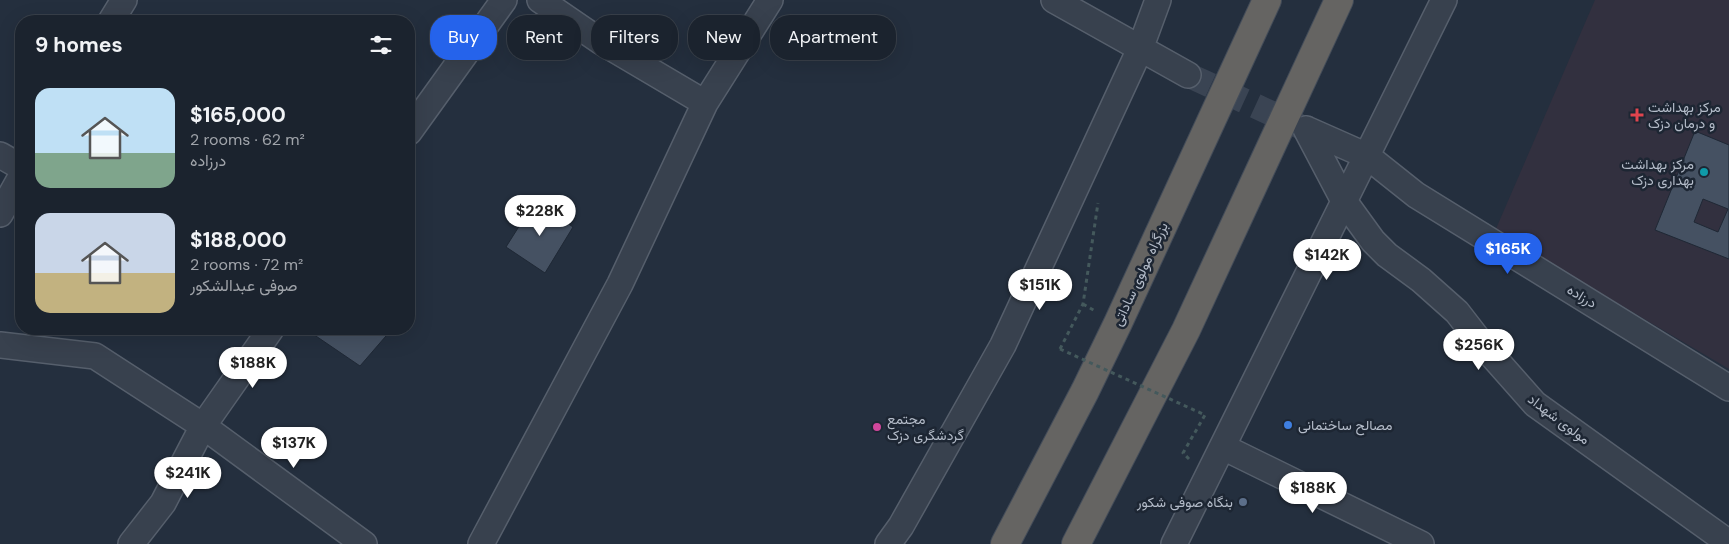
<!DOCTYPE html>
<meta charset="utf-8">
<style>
body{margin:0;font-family:"DM Sans",Vazirmatn,sans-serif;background:#242b36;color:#f1f3f6;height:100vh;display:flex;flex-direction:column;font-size:19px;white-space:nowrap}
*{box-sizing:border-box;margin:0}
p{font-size:16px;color:#a0a4aa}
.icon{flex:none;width:28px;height:28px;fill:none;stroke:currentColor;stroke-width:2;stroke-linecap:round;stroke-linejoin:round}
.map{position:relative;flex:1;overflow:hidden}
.details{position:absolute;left:15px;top:15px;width:400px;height:320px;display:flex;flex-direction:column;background:#1b232e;border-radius:20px;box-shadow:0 5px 20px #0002,0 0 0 1px #39404a}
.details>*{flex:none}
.top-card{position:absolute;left:430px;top:15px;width:475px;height:45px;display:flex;gap:10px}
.price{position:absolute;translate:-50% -42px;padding:0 11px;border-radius:18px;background:#fff;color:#222;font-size:16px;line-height:32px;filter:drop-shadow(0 1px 2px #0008)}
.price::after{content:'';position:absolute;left:50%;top:30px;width:15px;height:11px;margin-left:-8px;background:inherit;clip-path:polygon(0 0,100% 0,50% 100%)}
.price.current{background:#2563eb;color:#fff}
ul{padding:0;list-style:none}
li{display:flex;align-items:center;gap:15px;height:125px;padding:0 20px}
li span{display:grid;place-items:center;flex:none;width:140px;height:100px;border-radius:15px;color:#555}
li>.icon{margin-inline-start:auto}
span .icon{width:60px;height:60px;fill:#fffc;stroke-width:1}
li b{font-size:21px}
h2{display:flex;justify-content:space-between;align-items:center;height:60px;padding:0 20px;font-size:21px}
.pill{padding:0 18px;border-radius:20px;background:#1b232e;box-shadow:0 5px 20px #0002,0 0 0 1px #39404a;font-size:18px;line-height:45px}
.pill.current{background:#2563eb;color:#fff}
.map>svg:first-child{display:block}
.medical{fill:#32303f}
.building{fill:#455162;stroke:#1f2835;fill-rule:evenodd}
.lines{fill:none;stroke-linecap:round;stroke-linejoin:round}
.minor-tunnel{stroke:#3a4453;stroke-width:25;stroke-dasharray:25 12;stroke-linecap:butt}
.minor-casing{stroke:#565f6c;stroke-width:28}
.trunk-casing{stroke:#434c59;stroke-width:30}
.path{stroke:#44595c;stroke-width:3;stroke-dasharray:4 4;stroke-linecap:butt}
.minor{stroke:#38414e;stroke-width:25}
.trunk{stroke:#656462;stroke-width:28}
.path-bridge{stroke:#44595c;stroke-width:3;stroke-dasharray:4 4;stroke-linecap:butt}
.health-dot{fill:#e0444e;stroke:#1d2633;stroke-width:2}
.culture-dot{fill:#0f9aa8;stroke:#1d2633;stroke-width:2}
.shop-dot{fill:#3f7fe0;stroke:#1d2633;stroke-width:2}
.hotel-dot{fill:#d1479c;stroke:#1d2633;stroke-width:2}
.service-dot{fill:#5c6f8a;stroke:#1d2633;stroke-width:2}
.labels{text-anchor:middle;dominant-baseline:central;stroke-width:5;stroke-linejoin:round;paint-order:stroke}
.poi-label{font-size:14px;fill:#b4bcc9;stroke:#1d2633;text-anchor:start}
.street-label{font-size:14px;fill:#b4bcc9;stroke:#1d2633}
</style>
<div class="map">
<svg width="1729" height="544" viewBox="0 0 1729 544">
<rect width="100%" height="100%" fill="#242f3e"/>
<path class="medical" d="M1595,0h134v369l-234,-138z"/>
<path class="building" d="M1695,131l34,14v114l-74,-29zM1703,199l25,10 -10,23 -24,-10z
M535,201l38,26 -28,46 -39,-26z
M312,329h80l-32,37 -50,-34z"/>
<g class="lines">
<path class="minor-tunnel" d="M1188,75l113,52"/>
<g class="minor-casing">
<path id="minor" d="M540,0l60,41 105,62
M1054,0l134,75
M111,21l13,-21
M1306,129l38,72 29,40 14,14 34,25 36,32 24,31 54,61 194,139
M1306,129l61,27 49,39 313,193
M409,132l95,-132
M0,155l21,12
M0,214l21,-37
M0,345l95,11 108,70 161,118
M1223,447l198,97
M131,544l32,-41 40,-77 68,-97
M481,544l139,-260 85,-181 65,-103
M888,544l13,-18 102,-181 137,-296 18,-49
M1174,544l270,-544"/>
</g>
<g class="trunk-casing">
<path id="trunk" d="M1005,544l80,-153 33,-68 149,-323
M1076,544l110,-214 153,-330"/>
</g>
<path class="path" d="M1083,304l12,7
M1060,349l23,-45 15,-101
M1189,459l-6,-6 22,-38"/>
<use href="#minor" class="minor"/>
<use href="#trunk" class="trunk"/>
<path class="path-bridge" d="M1060,349l145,66"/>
</g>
<path class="health-dot" d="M1634.5 107.5h5v5h5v5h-5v5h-5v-5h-5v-5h5z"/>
<circle class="culture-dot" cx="1704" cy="172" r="5"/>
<circle class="shop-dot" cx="1288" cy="425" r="5"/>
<circle class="hotel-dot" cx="877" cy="427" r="5"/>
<circle class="service-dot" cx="1243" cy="502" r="5"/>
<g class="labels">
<g class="poi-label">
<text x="1648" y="107">مرکز بهداشت<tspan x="1648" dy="16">و درمان دزک</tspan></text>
<text x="1694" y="164" text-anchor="end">مرکز بهداشت<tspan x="1694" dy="16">بهداری دزک</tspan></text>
<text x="887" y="419">مجتمع<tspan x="887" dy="16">گردشگری دزک</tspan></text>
<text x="1298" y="425">مصالح ساختمانی</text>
<text x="1233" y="502" text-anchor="end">بنگاه صوفی شکور</text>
</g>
<g class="street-label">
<text transform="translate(1140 274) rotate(-65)">بزرگراه مولوی ساداتی</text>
<text transform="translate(1582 296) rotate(31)">درزاده</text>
<text transform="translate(1559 419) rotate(37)">مولوی شهداد</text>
</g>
</g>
</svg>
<b class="price" style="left:540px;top:237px">$228K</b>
<b class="price current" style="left:1508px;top:275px">$165K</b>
<b class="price" style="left:1327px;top:281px">$142K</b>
<b class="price" style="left:1040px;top:311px">$151K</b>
<b class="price" style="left:1479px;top:371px">$256K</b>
<b class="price" style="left:253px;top:389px">$188K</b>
<b class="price" style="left:294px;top:469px">$137K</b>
<b class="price" style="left:188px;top:499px">$241K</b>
<b class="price" style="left:1313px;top:514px">$188K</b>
<div class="top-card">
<a class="pill current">Buy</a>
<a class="pill">Rent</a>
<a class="pill">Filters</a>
<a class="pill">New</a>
<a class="pill">Apartment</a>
</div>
<section class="details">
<h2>9 homes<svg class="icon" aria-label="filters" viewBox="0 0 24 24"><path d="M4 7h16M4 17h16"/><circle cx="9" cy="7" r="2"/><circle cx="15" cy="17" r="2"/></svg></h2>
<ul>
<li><span style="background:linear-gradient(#bfe0f5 65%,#7fa58c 0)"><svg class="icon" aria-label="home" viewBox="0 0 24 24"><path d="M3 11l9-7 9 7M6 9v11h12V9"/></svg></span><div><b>$165,000</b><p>2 rooms · 62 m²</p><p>درزاده</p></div></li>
<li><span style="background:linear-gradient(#c9d6e8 60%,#c2b280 0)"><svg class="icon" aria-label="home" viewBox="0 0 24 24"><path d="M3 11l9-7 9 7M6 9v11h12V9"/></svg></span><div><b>$188,000</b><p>2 rooms · 72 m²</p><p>صوفی عبدالشکور</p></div></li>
</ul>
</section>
</div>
